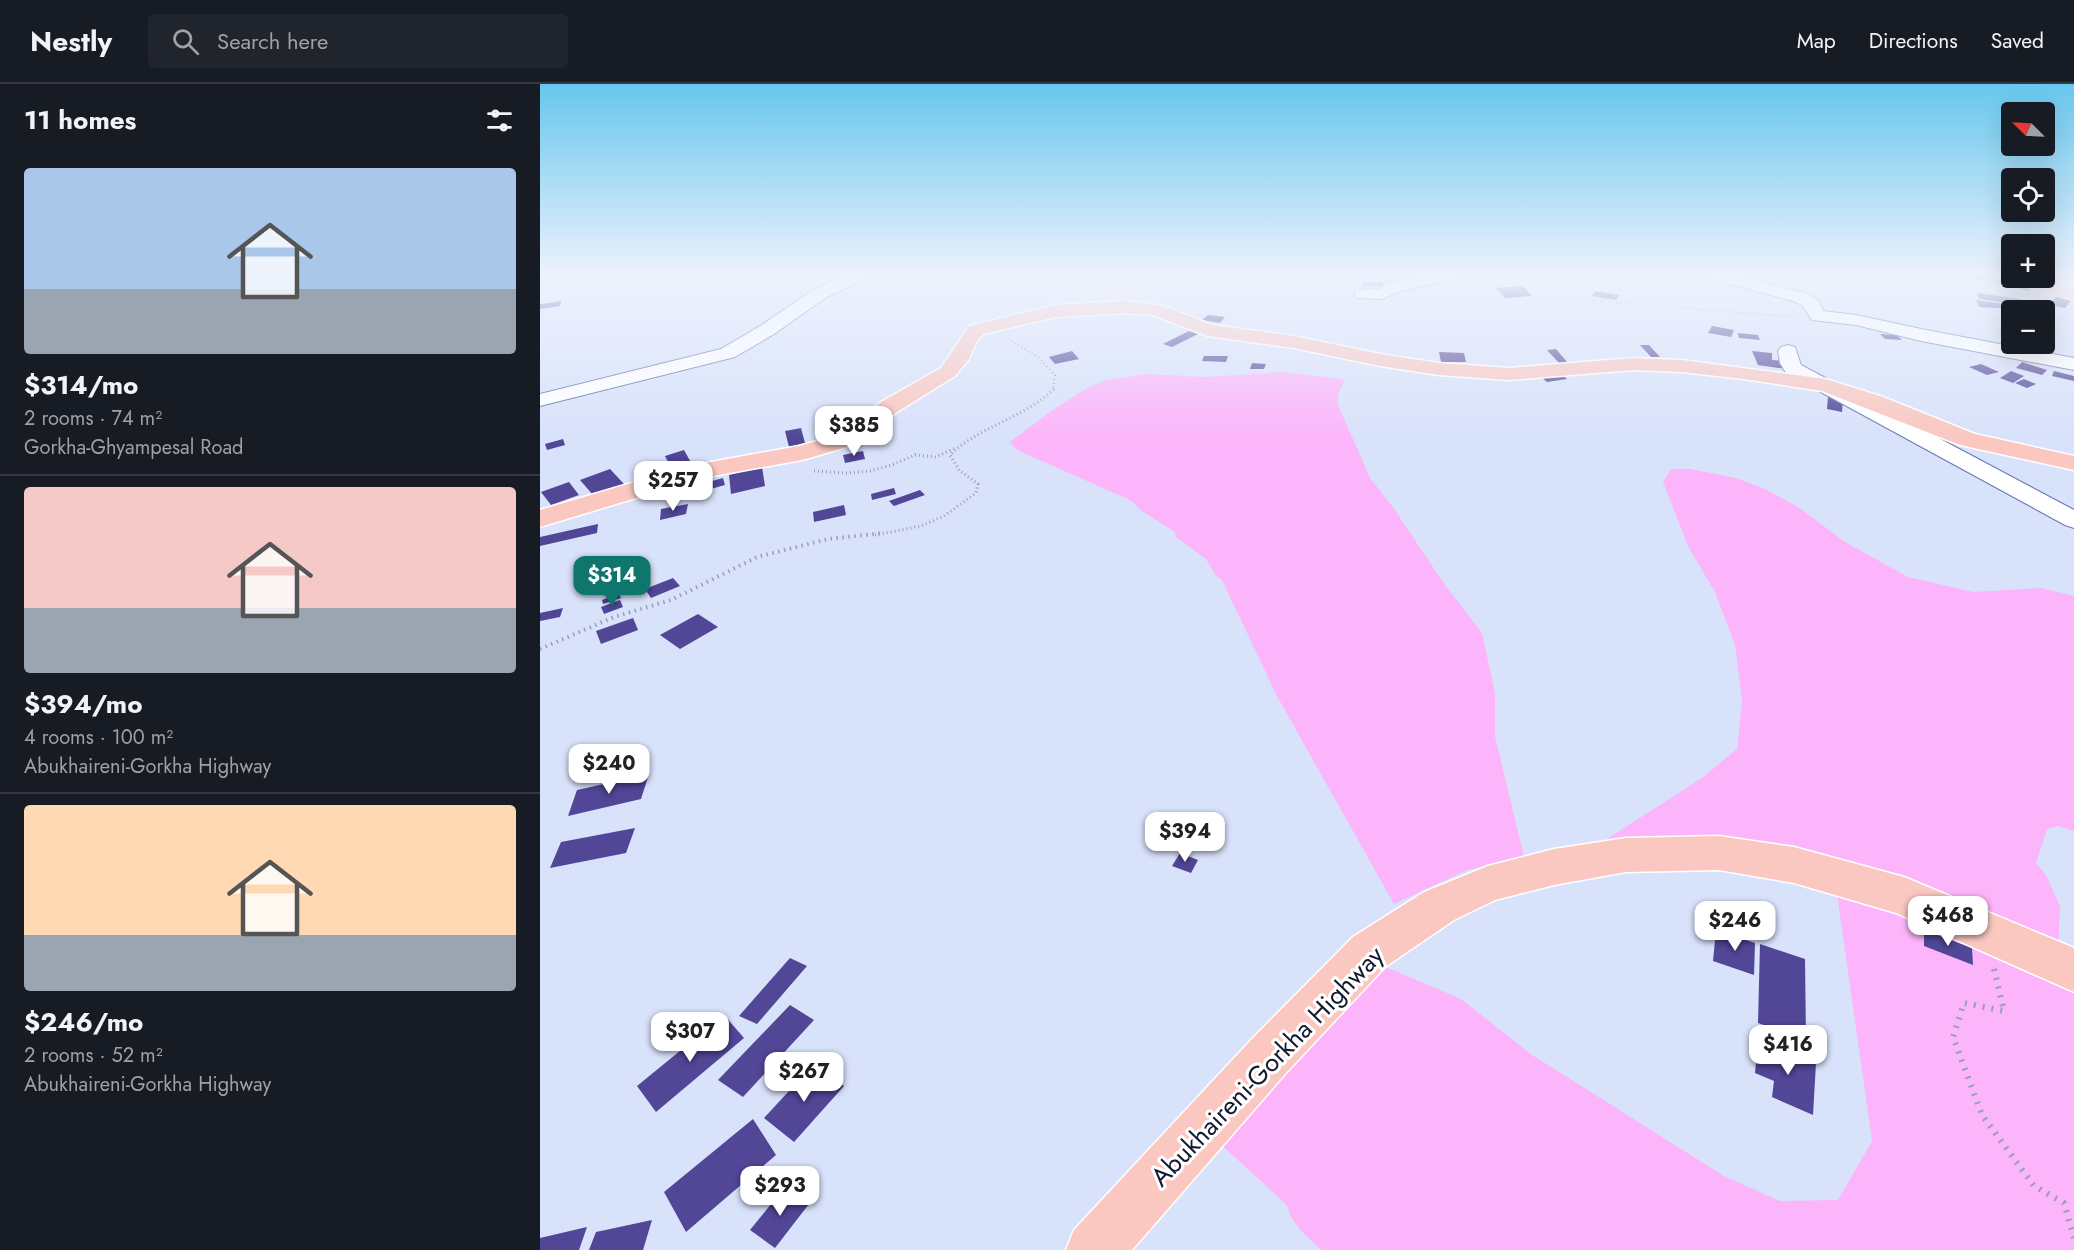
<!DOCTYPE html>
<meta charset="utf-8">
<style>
body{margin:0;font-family:Jost,sans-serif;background:#20242c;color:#f1f3f6;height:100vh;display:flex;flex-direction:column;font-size:22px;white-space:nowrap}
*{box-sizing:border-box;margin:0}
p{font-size:20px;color:#9ea1a6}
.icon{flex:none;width:33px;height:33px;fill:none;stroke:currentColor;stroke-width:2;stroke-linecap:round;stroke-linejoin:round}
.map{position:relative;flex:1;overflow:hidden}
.panel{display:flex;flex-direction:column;background:#171b24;width:540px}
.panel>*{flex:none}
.needle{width:39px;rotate:294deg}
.controls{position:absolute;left:1461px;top:18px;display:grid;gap:12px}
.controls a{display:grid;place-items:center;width:54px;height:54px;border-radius:6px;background:#171b24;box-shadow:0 6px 24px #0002;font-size:30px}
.price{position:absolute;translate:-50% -51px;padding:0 14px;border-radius:12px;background:#fff;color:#222;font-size:20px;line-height:39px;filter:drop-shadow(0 2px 3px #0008)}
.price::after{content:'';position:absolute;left:50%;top:36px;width:18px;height:14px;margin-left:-9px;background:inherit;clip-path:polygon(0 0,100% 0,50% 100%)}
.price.current{background:#0f766e;color:#fff}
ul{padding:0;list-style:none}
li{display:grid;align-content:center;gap:12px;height:318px;padding:0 24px}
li+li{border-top:2px solid #363941}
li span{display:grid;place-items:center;height:186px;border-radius:6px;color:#555}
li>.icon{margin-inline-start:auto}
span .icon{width:108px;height:108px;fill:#fffc;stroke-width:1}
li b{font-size:26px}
h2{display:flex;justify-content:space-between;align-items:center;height:72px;padding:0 24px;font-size:26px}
header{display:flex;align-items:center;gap:36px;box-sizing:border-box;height:84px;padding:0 30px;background:#171b24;border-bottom:2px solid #363941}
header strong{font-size:28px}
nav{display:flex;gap:33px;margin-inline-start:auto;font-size:21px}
.search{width:420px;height:54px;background:#20242c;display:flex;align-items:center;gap:15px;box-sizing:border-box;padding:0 21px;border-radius:6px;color:#9ea1a6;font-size:22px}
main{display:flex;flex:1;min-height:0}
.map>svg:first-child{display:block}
.green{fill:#fcb5fa}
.building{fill:#524697}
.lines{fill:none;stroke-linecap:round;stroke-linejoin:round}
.minor-casing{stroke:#6379ae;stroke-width:2}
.major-casing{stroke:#fff;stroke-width:3}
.path-far3{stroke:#97a0b7;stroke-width:2;stroke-dasharray:1 3;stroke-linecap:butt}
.path-far2{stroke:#97a0b7;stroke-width:3;stroke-dasharray:1 3;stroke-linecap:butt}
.path-far1{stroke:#97a0b7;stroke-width:4;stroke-dasharray:1.5 4.5;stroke-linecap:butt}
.path{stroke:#97a0b7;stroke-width:6;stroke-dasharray:2 7;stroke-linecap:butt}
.minor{fill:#fff;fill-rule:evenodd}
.major{fill:#fac7c1;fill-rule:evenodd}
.labels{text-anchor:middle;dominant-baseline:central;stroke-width:6;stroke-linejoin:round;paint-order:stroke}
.near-street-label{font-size:26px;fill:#121a30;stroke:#fff}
</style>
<header>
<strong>Nestly</strong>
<div class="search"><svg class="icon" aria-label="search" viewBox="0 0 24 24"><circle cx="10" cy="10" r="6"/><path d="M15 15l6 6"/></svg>Search here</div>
<nav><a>Map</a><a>Directions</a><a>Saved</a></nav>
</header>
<main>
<section class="panel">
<h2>11 homes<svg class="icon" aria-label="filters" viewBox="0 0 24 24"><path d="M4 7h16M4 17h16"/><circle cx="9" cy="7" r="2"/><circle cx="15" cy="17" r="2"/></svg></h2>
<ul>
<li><span style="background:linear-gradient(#a9c7e8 65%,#9aa5b1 0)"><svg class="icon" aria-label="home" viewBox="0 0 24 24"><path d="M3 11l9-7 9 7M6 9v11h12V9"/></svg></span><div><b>$314/mo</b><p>2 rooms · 74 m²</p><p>Gorkha-Ghyampesal Road</p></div></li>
<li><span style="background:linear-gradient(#f6c9c9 65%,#9aa5b1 0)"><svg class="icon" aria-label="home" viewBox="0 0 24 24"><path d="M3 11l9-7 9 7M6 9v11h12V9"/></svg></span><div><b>$394/mo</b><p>4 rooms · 100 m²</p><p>Abukhaireni-Gorkha Highway</p></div></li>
<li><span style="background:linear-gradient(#ffd9b3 70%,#9aa5b1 0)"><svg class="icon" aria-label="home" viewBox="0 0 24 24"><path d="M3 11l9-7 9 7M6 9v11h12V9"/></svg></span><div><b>$246/mo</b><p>2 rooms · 52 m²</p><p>Abukhaireni-Gorkha Highway</p></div></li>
</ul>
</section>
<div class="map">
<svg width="1534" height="1166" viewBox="0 0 1534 1166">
<rect width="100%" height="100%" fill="#d8e2fa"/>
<path class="green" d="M742,288l63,7 -7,16v10l32,73 22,28 53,79 37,48 13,60v43l29,121 -57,13 -73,34 -117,-208 -55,-116 -6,-4 -10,-17 -30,-22 -1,-5 -35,-22 -8,-9 -115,-51 -7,-8 44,-33 33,-21 19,-8 40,-6 59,3z
M1131,385h19l46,9 29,11 33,18 47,35 63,35 65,15 68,-4 33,8v235l-16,-5 -11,3 -11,34 10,12 14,31 -2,49 -220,-96 -113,-22 -126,7 103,-66 35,-29 5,-47 -7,-57 -20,-53 -26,-44 -26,-66z
M1296,803l238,96v267h-752c-15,-13 -30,-25 -35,-45l-72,-66 161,-176 85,36 71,56 192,121 56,25 58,-1 34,-59z"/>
<path class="building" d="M1426,191h25l6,3 -22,2z
M1464,195l31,9 -7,3 -31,-9z
M822,198h20l2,4 -20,1z
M983,202l9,10 -27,2 -9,-10z
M1055,207l24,4 -3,5 -24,-4z
M1437,209l44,6 2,6 -44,-6z
M1517,212l15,4 -7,8 -16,-3z
M1436,216l52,7 1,3 -50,-3z
M22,217l-2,5 -20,3v-5z
M668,231l17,2 -5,6 -18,-3z
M1172,242l22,4 -3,7 -23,-4z
M649,247l9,3 -26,13 -9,-3z
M1198,249l20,2 2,5 -21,-2z
M1340,250l17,1 5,5 -17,-1z
M1100,261h9l11,12h-9z
M1016,265l12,14h-9l-12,-13z
M532,267l7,8 -24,5 -6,-7z
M1212,267l20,2v7l13,1 1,8 -28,-4z
M899,268l25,1 2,9h-25z
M664,272h24l-2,6 -24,-1z
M1482,278l25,8 -5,5 -26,-7z
M712,279l14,1 -2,5h-14z
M1441,280l18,8 -12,3 -18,-8z
M1471,287l13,5 -11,7 -13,-5z
M1514,287l20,5v5l-22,-5z
M1020,289l7,6 -20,3 -7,-6z
M1484,295l12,5 -9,4 -12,-5z
M1288,313l15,2 -1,13 -15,-3z
M261,344l4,15 -16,4 -4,-16z
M23,355l2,6 -18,5 -2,-6z
M144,366l10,18 -20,6 -9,-18z
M323,367l2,8 -20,4 -2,-8z
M222,383l3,19 -34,8 -2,-19z
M70,385l14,15 -31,11 -13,-15z
M183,394l2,7 -18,5 -2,-7z
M29,398l10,13 -28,10 -10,-13z
M354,404l2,6 -24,6 -1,-6z
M380,406l5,5 -31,11 -5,-5z
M148,420l-2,10 -26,6 1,-11z
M304,421l2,10 -32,7 -1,-10z
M58,440l-1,9 -57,13v-9z
M133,494l7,8 -29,12 -6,-9z
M79,510l2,4 -18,6 -1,-4z
M80,516l3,7 -19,7 -3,-7z
M23,524l-3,9 -20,4v-8z
M158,530l20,13 -38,22 -20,-14z
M93,534l5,12 -37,14 -5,-13z
M109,690l-8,25 -73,17 9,-26z
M95,744l-9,25 -76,15 11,-26z
M640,769l18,7 -7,13 -19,-7z
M1176,846l39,13 -1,32 -41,-14z
M1384,846l48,18 1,17 -49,-19z
M1220,860l45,15 1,81 -48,-17z
M250,874l17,8 -50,58 -18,-8z
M250,921l24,15 -71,77 -25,-17z
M184,931l20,23 -88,74 -19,-26z
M1218,955l58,24 -3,52 -41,-18 2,-16 -19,-8z
M274,980l30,22 -50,56 -30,-24z
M213,1035l23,36 -90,77 -22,-40z
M245,1103l24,17 -34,44 -25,-18z
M112,1136l-9,30h-54l7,-18z
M47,1143l-8,23h-39v-12z"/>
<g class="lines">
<g class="minor-casing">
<path id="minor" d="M306,191h22l-2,3 -41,20 -51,36 -39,23 -195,49v-12l181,-45 39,-23 53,-36z
M892,191h30l-2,3 -60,13 -18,8 -25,-1 -3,-4 3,-4 22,-1 12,-7z
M1167,191h28l73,19 11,7 4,10 33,4 65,14 153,29v12l-153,-29 -65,-16 -44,-5 -9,-14 -7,-4 -87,-24z
M1248,261l7,2 6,18 273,145v18l-9,-3 -279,-152 -6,-10 -2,-12 3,-4z"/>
</g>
<g class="major-casing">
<path id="major" d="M1469,191l3,3h21l41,11v11l-64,-18 -3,-4z
M586,217l37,5 49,19 82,11 86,18 59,9 70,5 124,-10 49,2 144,19 57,18 92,37 99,22v14l-114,-25 -138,-54 -78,-12 -62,-7 -49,-2 -124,10 -70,-5 -59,-9 -86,-18 -86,-12 -55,-21 -27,-2 -71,4 -72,17 -6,7 -8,18 -14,17 -58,36 -24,19 -29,17 -42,12 -100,18 -162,49v-17l149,-44 110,-20 29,-8 29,-17 24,-19 60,-34 28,-42 86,-21z
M1179,752l75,11 110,30 170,71v44l-178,-79 -102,-30 -75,-13 -93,2 -72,13 -59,15 -41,20 -69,47 -100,107 -153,176h-66l8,-20 177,-190 102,-103 71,-45 64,-26 66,-17 72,-11z"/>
</g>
<path class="path-far3" d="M1004,215c85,3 168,12 253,18
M471,257l27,16 17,18 -2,15"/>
<path class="path-far2" d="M274,387l34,2 22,-2 22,-6 23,-10 21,2 19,-9
M335,451l46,-9 23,-10 32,-23 2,-9 -19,-14 -9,-15c30,-29 74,-37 104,-66"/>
<path class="path-far1" d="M0,565l74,-32 57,-17 86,-43 71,-18 55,-6"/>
<path class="path" d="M1454,885l10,42 -40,-8 -11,34 29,78 52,71 30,17 10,35"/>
<use href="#minor" class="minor"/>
<use href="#major" class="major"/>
</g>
<linearGradient id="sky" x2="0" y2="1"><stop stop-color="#67c7ee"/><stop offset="0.54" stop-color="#edf2fd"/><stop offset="1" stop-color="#edf2fd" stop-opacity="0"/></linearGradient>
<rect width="1534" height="354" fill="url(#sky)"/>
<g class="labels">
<g class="near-street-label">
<text transform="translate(727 982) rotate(-46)">Abukhaireni-Gorkha Highway</text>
</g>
</g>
</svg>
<div class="controls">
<a><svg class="needle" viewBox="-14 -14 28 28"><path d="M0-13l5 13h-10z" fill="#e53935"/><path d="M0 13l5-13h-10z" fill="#9ea1a6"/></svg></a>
<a><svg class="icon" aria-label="locate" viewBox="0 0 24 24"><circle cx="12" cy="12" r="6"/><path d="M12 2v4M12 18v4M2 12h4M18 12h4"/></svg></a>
<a>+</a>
<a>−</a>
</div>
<b class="price" style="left:314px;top:373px">$385</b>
<b class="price" style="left:133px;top:428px">$257</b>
<b class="price current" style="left:72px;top:523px">$314</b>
<b class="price" style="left:69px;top:711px">$240</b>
<b class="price" style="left:645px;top:779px">$394</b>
<b class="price" style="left:1408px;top:863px">$468</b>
<b class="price" style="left:1195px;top:868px">$246</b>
<b class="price" style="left:150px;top:979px">$307</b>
<b class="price" style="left:1248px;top:992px">$416</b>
<b class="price" style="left:264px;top:1019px">$267</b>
<b class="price" style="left:240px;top:1133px">$293</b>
</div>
</main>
